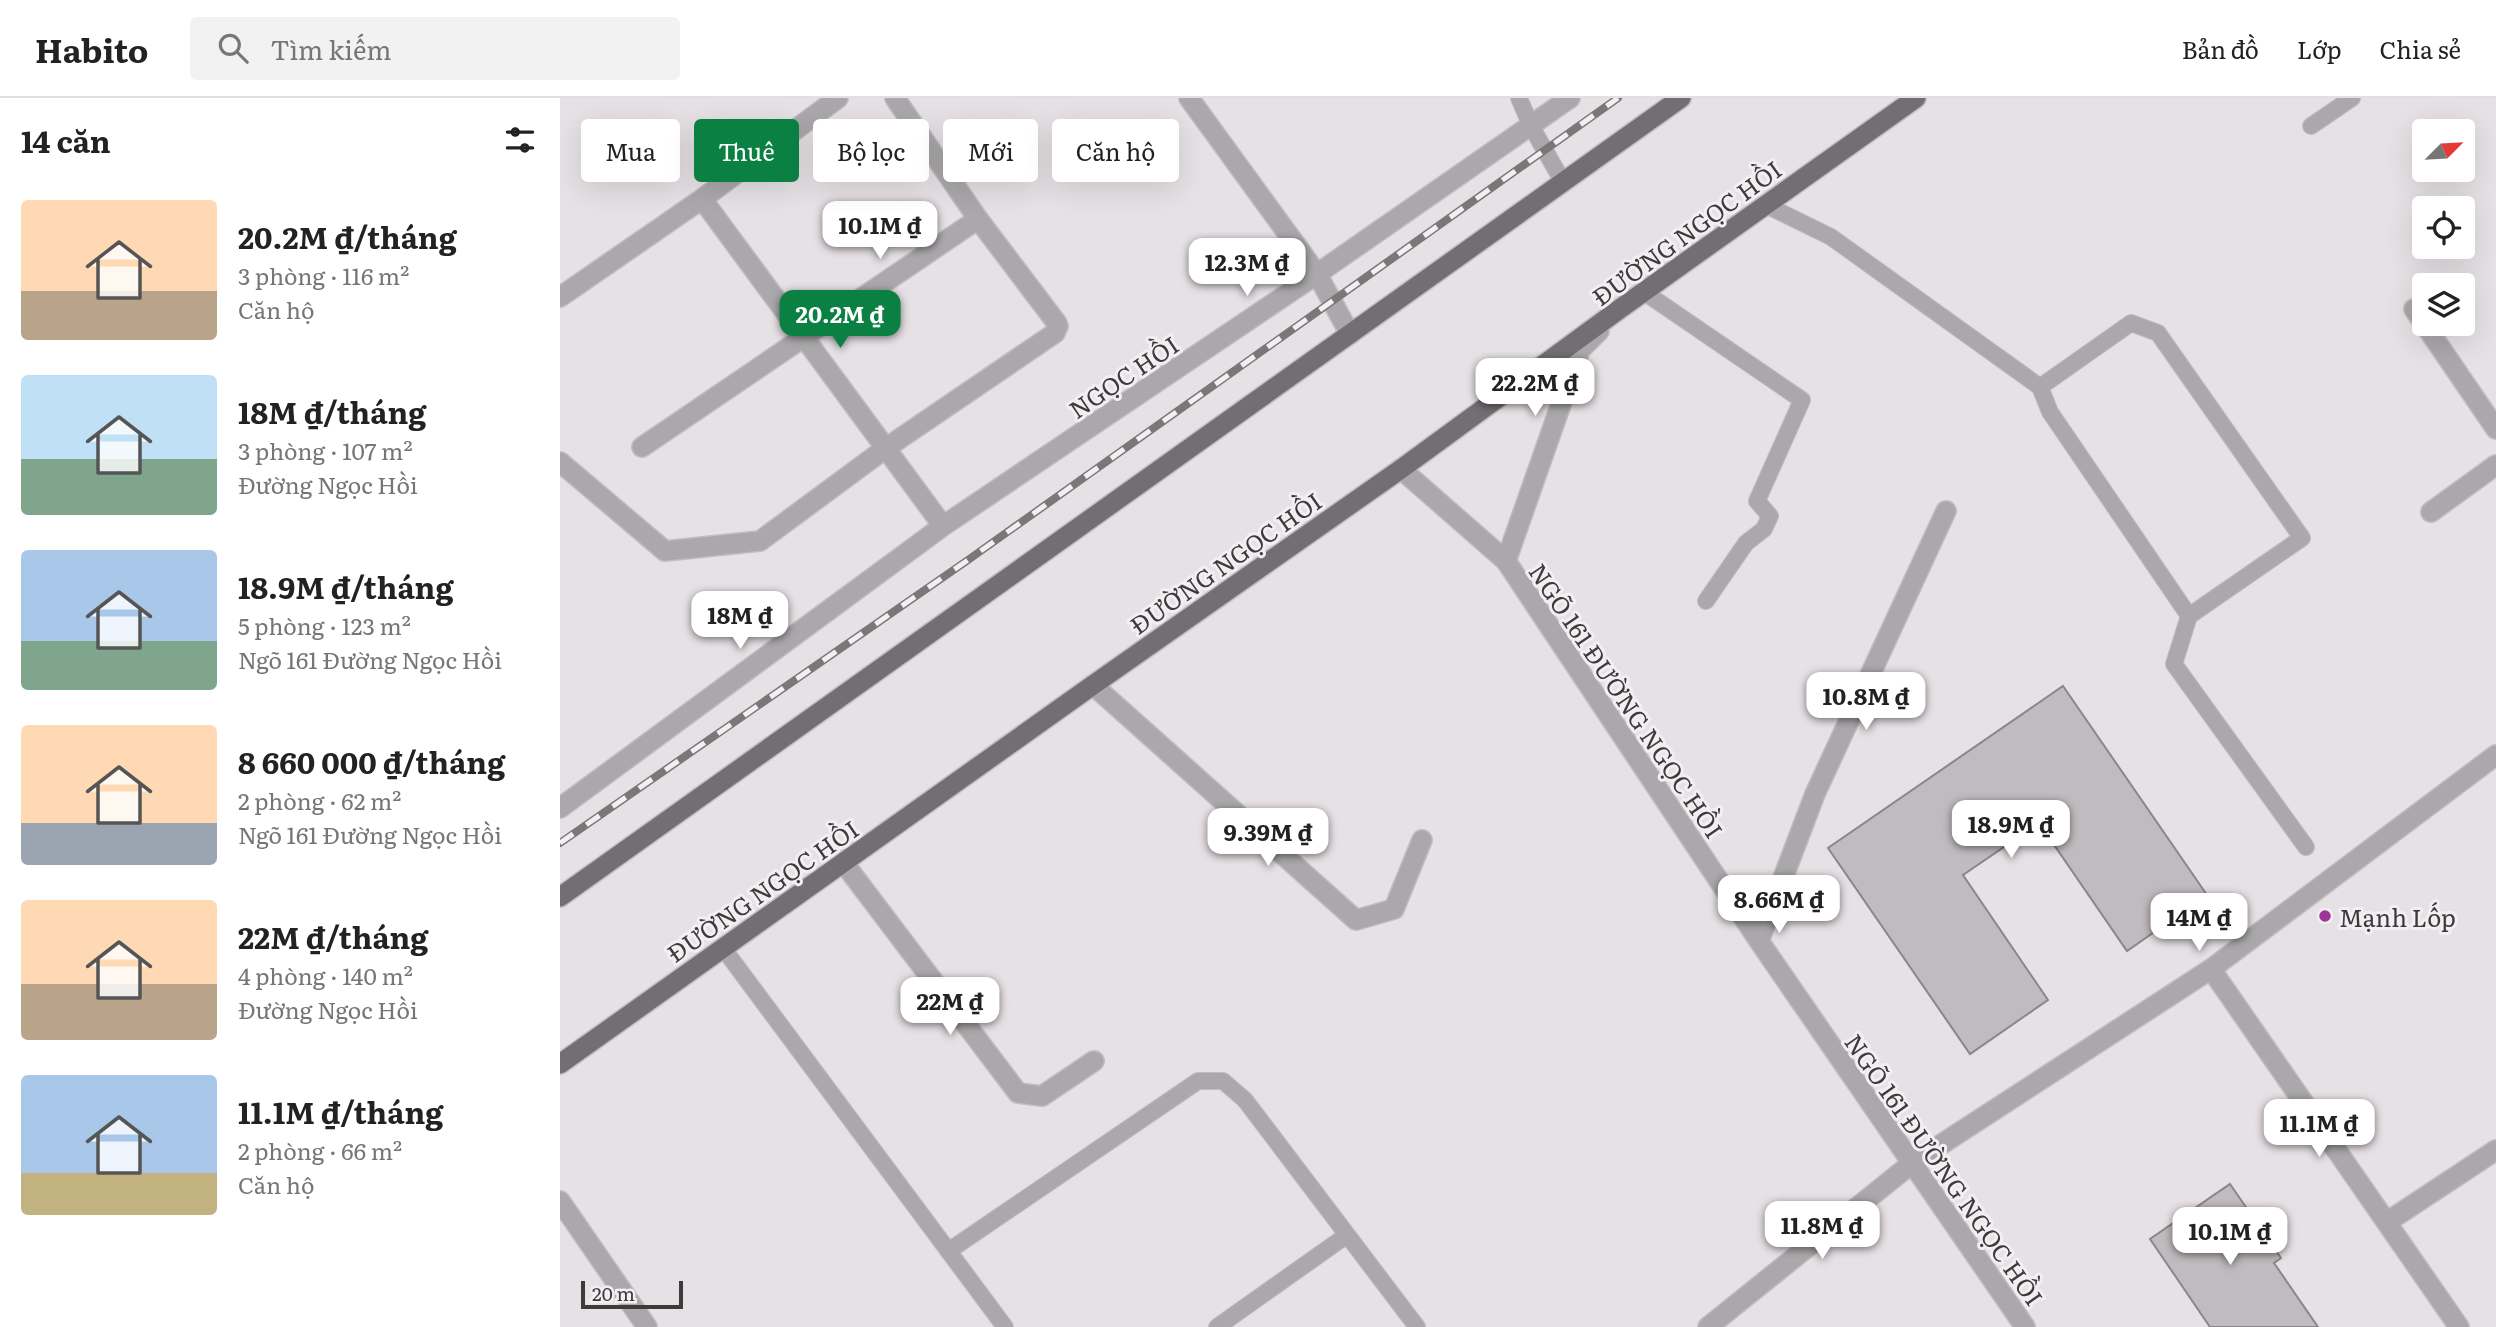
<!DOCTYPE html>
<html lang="vi">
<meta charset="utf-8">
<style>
body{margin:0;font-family:Literata,serif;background:#f2f2f2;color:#222;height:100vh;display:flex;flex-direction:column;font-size:26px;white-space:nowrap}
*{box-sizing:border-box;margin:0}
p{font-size:23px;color:#767676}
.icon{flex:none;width:38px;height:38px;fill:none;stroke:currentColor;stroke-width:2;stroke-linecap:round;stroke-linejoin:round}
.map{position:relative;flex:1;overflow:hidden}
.side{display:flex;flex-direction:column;background:#fff;width:560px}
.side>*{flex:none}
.banner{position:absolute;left:21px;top:21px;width:665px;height:63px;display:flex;gap:14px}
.needle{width:46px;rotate:66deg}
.controls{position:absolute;left:1852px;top:21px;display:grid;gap:14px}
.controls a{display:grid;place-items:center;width:63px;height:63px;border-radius:7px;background:#fff;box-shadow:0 7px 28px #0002;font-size:35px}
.scale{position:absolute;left:21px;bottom:18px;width:102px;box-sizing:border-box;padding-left:7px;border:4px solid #3c3b3c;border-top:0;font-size:19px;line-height:24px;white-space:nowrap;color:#3c3b3c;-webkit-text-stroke:5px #f3eef2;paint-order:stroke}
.price{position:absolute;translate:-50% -60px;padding:0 16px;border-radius:14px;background:#fff;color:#222;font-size:23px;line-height:46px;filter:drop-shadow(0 2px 4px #0008)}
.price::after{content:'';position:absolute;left:50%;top:42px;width:21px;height:16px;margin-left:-10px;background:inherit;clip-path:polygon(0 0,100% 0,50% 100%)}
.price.on{background:#0b8043;color:#fff}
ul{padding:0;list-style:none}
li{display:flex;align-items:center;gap:21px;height:175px;padding:0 21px}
li span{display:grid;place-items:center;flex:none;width:196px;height:140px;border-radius:7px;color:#555}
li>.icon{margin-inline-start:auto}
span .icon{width:84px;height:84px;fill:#fffc;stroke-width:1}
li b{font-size:30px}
h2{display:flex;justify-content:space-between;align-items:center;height:84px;padding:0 21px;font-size:30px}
.chip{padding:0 24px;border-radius:7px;background:#fff;box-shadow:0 7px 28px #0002;font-size:24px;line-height:63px}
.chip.on{background:#0b8043;color:#fff}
header{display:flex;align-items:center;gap:42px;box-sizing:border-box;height:98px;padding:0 35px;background:#fff;border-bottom:2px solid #e0e0e0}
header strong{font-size:33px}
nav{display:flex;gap:38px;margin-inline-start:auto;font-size:24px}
.search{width:490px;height:63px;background:#f2f2f2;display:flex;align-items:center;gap:18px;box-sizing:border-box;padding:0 24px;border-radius:7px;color:#767676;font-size:26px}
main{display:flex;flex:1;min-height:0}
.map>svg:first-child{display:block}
.building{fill:#c0bbbf;stroke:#8b868a;stroke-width:2}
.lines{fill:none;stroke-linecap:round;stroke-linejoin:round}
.service-casing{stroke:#c1bcc0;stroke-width:18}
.minor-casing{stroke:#c1bcc0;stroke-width:22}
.tertiary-casing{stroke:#c1bcc0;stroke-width:22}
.trunk-casing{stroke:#c1bcc0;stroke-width:22}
.service{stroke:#aaa8aa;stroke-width:16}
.minor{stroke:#aaa8aa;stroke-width:19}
.tertiary{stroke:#aaa8aa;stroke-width:19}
.trunk{stroke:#726e72;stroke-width:19}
.rail-casing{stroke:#7a7779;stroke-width:8}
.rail{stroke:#f3eef2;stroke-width:5;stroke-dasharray:16;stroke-linecap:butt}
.poi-dot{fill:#9d3599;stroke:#f3eef2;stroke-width:2.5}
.labels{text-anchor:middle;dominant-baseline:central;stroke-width:6;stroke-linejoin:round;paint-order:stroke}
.street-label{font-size:24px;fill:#3c3b3c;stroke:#f3eef2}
.poi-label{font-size:24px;fill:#3c3b3c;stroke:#f3eef2;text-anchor:start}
</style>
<header>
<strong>Habito</strong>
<div class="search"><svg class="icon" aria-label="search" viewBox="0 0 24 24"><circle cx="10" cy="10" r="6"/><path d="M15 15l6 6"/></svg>Tìm kiếm</div>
<nav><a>Bản đồ</a><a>Lớp</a><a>Chia sẻ</a></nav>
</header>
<main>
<section class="side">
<h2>14 căn<svg class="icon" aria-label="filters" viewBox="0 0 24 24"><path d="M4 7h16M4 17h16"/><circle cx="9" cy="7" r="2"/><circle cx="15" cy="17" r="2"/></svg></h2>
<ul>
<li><span style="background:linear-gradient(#ffd9b3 65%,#b9a48a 0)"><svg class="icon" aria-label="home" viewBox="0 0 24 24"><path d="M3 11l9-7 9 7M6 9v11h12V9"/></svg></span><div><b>20.2M ₫/tháng</b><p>3 phòng · 116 m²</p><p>Căn hộ</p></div></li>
<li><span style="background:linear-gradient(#bfe0f5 60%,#7fa58c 0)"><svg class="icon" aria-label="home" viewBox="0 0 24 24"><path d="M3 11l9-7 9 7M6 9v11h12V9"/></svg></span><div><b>18M ₫/tháng</b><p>3 phòng · 107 m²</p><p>Đường Ngọc Hồi</p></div></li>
<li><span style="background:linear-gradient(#a9c7e8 65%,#7fa58c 0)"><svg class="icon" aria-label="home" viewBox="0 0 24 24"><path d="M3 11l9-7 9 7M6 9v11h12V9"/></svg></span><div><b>18.9M ₫/tháng</b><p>5 phòng · 123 m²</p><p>Ngõ 161 Đường Ngọc Hồi</p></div></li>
<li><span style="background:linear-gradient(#ffd9b3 70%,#9aa5b1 0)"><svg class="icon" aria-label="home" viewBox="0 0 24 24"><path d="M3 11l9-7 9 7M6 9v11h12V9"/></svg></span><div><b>8 660 000 ₫/tháng</b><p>2 phòng · 62 m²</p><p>Ngõ 161 Đường Ngọc Hồi</p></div></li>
<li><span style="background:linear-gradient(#ffd9b3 60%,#b9a48a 0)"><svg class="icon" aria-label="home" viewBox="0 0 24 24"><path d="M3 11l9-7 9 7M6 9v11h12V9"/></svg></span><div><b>22M ₫/tháng</b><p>4 phòng · 140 m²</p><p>Đường Ngọc Hồi</p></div></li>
<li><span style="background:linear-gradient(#a9c7e8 70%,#c2b280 0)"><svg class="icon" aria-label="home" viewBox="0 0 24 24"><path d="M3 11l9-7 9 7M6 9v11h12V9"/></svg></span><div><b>11.1M ₫/tháng</b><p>2 phòng · 66 m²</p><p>Căn hộ</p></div></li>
</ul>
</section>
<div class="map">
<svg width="1936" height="1229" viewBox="0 0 1936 1229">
<rect width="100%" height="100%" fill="#e6e1e5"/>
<path class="building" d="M1503,588l144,209 -80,56 -88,-128 -76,52 85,125 -78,54 -142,-206z
M1670,1086l51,74 -7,5 44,64h-108l-60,-88z"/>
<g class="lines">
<g class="service-casing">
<path id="service" d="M959,0l12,28 32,56
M1751,28l41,-28
M1206,107l65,32 209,150 91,-64 27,10 144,205 -113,78 -15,48 132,183
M1084,194l158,108 -45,101 13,15 -6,13 -18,14 -40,58
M1480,289l10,25 139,204
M163,850l282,379
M390,1152l248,-169h25l22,19 172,227
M657,1229l130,-92"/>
</g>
<g class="minor-casing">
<path id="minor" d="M142,101l241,327
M0,199l142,-98 136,-101
M1854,211l82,120
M82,349l336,-228
M0,364l105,89 95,-10 126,-93 169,-115 3,-7 -2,-4 -78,-103 -83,-121
M841,371l105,92 253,380 266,386
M1871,414l65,-47
M946,463l74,-211 19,-19
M533,587l263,235 38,-11 28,-69
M0,710l383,-282 374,-252 253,-176
M283,764l175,231 24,3 52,-35
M1199,843l56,-147 131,-283
M1651,871l248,358
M0,1103l87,126
M1827,1124l109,-72
M1148,1229l203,-163 300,-195 285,-214"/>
</g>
<g class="tertiary-casing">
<path id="tertiary" d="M629,0l128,176 33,60"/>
</g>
<g class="trunk-casing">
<path id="trunk" d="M0,799l1121,-799
M0,966l533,-379 308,-216 220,-161 295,-210"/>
</g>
<use href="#service" class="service"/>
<use href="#minor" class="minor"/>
<use href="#tertiary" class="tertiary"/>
<use href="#trunk" class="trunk"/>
<g class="rail-casing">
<path id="rail" d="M0,745l408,-283 650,-462"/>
</g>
<use href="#rail" class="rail"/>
</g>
<circle class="poi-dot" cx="1765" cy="818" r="7"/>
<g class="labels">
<g class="street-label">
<text transform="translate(1126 134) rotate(-36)">ĐƯỜNG NGỌC HỒI</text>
<text transform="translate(563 278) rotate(-34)">NGỌC HỒI</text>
<text transform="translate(665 464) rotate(-35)">ĐƯỜNG NGỌC HỒI</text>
<text transform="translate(1067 602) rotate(56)">NGÕ 161 ĐƯỜNG NGỌC HỒI</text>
<text transform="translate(202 792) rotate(-35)">ĐƯỜNG NGỌC HỒI</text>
<text transform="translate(1385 1071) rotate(55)">NGÕ 161 ĐƯỜNG NGỌC HỒI</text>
</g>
<g class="poi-label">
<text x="1779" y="818">Mạnh Lốp</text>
</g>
</g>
</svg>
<div class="controls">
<a><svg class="needle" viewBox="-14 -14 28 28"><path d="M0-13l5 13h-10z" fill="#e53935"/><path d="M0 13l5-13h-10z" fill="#767676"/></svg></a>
<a><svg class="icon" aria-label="locate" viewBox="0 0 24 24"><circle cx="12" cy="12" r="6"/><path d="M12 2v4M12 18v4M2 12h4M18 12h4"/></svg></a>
<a><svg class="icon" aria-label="layers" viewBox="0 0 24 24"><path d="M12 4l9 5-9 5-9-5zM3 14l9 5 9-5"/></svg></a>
</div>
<div class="scale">20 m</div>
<b class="price" style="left:320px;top:163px">10.1M ₫</b>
<b class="price" style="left:687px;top:200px">12.3M ₫</b>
<b class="price on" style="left:280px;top:252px">20.2M ₫</b>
<b class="price" style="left:975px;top:320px">22.2M ₫</b>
<b class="price" style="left:180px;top:553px">18M ₫</b>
<b class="price" style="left:1306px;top:634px">10.8M ₫</b>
<b class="price" style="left:1451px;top:762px">18.9M ₫</b>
<b class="price" style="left:708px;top:770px">9.39M ₫</b>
<b class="price" style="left:1219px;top:837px">8.66M ₫</b>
<b class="price" style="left:1639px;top:855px">14M ₫</b>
<b class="price" style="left:390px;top:939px">22M ₫</b>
<b class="price" style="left:1759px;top:1061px">11.1M ₫</b>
<b class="price" style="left:1262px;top:1163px">11.8M ₫</b>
<b class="price" style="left:1670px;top:1169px">10.1M ₫</b>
<div class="banner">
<a class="chip">Mua</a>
<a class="chip on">Thuê</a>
<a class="chip">Bộ lọc</a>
<a class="chip">Mới</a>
<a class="chip">Căn hộ</a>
</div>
</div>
</main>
